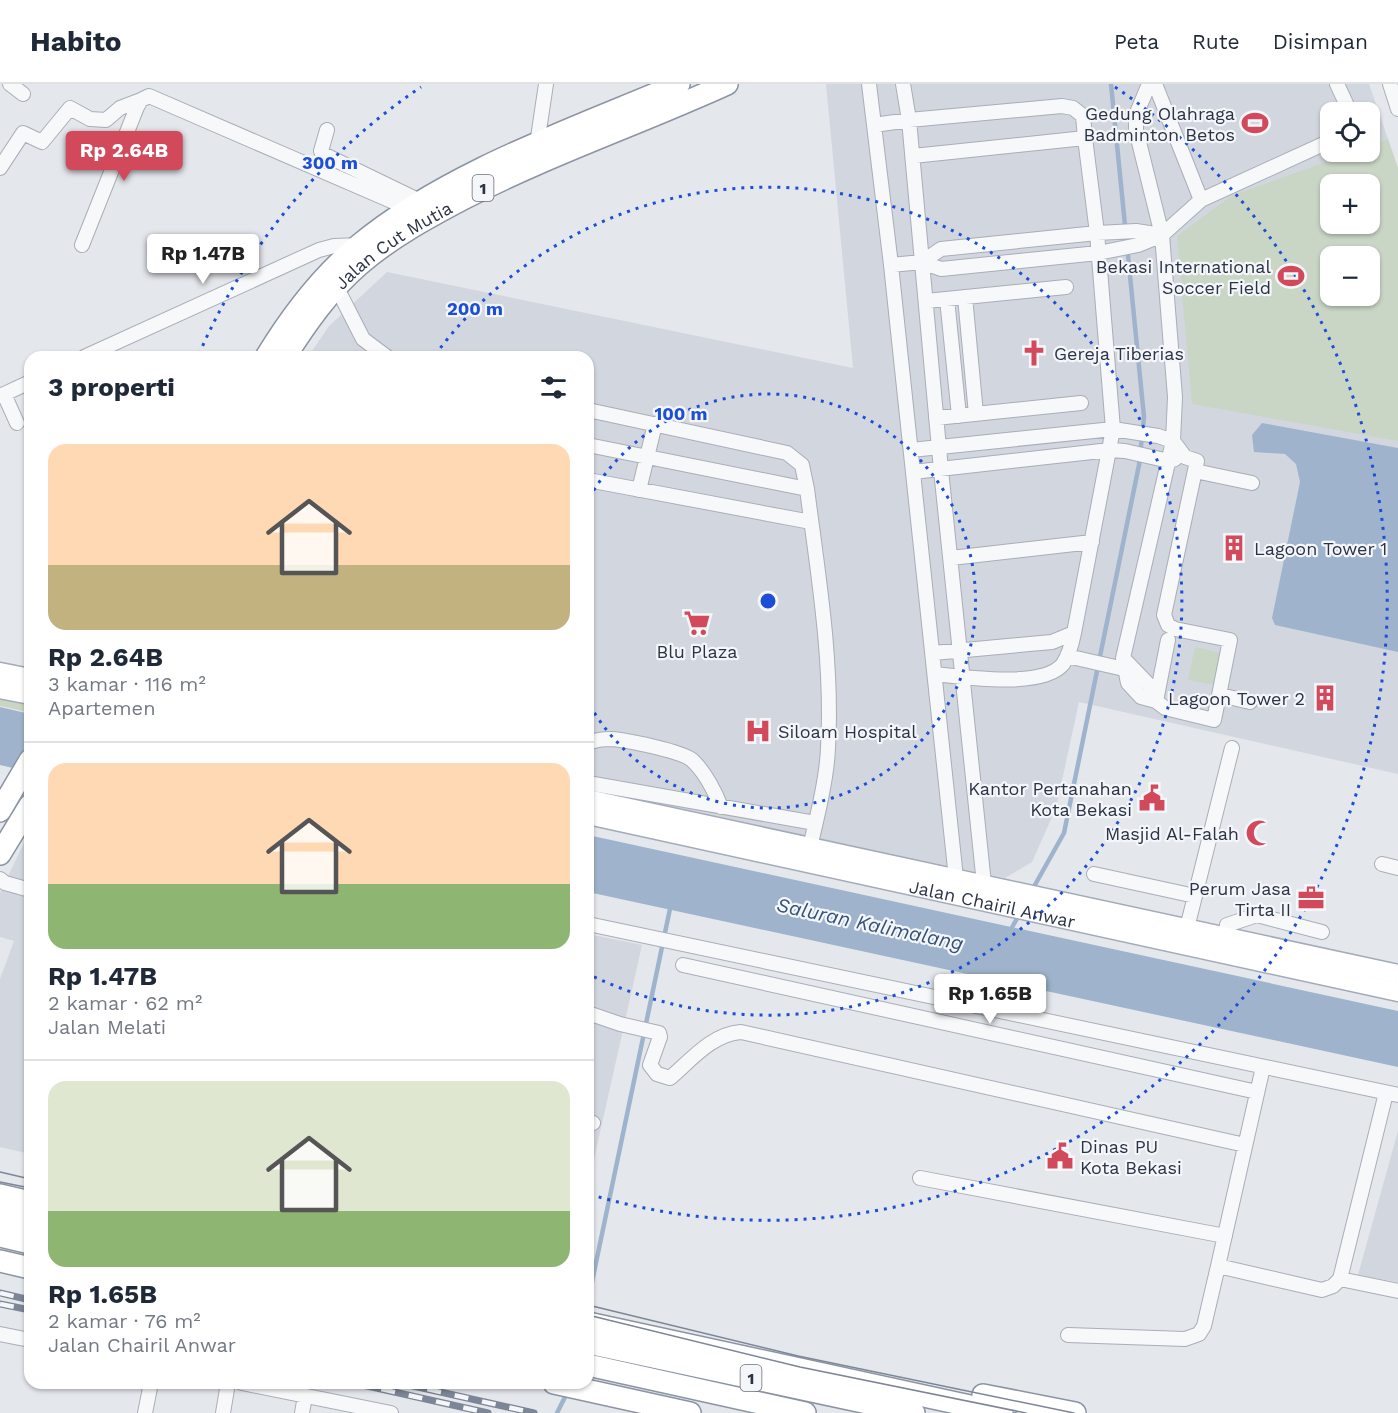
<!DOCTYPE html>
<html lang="id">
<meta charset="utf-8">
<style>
body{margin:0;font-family:"Work Sans",sans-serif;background:#f2f2f3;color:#1f2937;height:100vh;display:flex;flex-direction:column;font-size:22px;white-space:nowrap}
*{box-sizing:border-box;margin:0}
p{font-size:20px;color:#747a83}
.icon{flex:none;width:33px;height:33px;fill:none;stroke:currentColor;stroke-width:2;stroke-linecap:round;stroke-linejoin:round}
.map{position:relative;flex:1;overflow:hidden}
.side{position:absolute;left:24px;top:267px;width:570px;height:1038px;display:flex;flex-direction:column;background:#fff;border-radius:18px;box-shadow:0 2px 4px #0004}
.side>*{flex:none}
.tools{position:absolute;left:1320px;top:18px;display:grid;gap:12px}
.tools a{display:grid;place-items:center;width:60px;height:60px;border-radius:12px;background:#fff;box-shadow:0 2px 4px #0004;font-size:30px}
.price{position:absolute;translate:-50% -51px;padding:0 14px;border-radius:6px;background:#fff;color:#222;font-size:20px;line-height:39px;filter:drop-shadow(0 2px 3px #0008)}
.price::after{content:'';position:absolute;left:50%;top:36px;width:18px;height:14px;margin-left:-9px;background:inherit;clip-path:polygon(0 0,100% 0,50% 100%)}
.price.selected{background:#d1495b;color:#fff}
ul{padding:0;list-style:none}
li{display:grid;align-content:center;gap:12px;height:318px;padding:0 24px}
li+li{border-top:2px solid #e0e1e3}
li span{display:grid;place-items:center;height:186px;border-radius:18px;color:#555}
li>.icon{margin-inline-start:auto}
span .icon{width:108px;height:108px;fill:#fffc;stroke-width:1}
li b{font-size:26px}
h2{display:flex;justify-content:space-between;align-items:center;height:72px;padding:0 24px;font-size:26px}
header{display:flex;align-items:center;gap:36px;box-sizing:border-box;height:84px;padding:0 30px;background:#fff;border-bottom:2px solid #e0e1e3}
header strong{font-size:28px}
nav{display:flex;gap:33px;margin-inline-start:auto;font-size:21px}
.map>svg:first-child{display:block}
.built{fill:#d2d6de;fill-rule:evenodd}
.green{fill:#c9d6c5;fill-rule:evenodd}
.water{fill:#9fb4cc}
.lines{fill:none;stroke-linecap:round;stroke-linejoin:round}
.stream{stroke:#9fb4cc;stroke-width:4.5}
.minor-casing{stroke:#a9aeb7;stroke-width:16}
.major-casing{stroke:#a3abb8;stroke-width:21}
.highway-casing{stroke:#8b94a3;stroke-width:24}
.minor{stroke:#f7f8fa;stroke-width:14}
.major{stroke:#fff;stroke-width:18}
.highway{stroke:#fff;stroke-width:21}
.tram{stroke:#7d8696;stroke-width:1.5}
.rail-casing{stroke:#7d8696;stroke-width:7}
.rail{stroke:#f4f6f9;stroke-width:4.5;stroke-dasharray:14;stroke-linecap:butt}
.ring{fill:none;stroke:#1d4ed8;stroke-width:3;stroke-dasharray:3 6}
.labels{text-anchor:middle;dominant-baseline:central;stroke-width:4.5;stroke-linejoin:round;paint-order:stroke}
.shield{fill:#f4f6f9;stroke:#676e7b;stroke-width:1.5}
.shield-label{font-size:16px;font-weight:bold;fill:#2b3445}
.poi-label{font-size:18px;fill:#2b3445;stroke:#f4f6f9;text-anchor:end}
.street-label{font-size:18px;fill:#2b3445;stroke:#f4f6f9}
.water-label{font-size:20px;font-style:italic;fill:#34527a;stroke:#f4f6f9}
.centre{fill:#1d4ed8;stroke:#f4f6f9;stroke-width:3}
.ring-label{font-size:18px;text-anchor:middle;font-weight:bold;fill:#1d4ed8;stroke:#f4f6f9;stroke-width:4.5;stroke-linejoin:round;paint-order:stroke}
</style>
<header>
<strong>Habito</strong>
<nav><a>Peta</a><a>Rute</a><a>Disimpan</a></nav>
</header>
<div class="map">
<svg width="1398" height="1329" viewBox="0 0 1398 1329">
<rect width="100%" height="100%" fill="#e4e7ec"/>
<path class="built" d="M826,0h543l29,84v606l-319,-72 -23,106 -24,54 -27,16 -417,-89v-432h-280l21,-31 58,-54 466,96zM1330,28h40v40h-40zM1330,100h40v40h-40zM1330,172h40v40h-40z
M30,746v324l-30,-7v-168l14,-38 -14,-4v-44z
M588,850l54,11 -54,241z
M1398,1047v151l-40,-7z"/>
<path class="green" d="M1388,55l10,29v273l-206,-37 -15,-168 54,-40 123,-44h16v-6zM1370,100v40h-40v-40zM1330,172h40v40h-40z
M1195,563l26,6 -6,32 -27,-5z
M0,605l30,6v11l-3,6 -27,-6z"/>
<path class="water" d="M1262,339l136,25v204l-123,-27 -3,-7 28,-136 -4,-18 -11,-10 -31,-2 -2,-17z
M0,623l30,7v58l-30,-7z
M588,751l810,176v56l-810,-175z"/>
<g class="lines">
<path class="stream" d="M1031,808l33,-59 75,-368 5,-48 -33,-333
M1010,847l9,-16
M588,1217l83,-397
M557,1329l11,-22"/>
<g class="minor-casing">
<path id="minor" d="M10,0l13,10
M869,0l22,181 65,613
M903,0l6,36 32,350 43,414
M1155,0l46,116
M1337,0l13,28
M1390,0l8,25
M874,41l35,-5 153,-14 11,2 10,8 2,22
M327,46l-6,21 2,3 97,47
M537,60l9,-60
M913,72l172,-18 12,95 16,196 -39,204c-2,10 -5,22 -11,31 -20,25 -100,13 -128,10
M0,84l23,-35 19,9 28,-34 20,11 16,1 14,-12 21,-8
M82,161l55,-138 4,-7 8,-4 261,113
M922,178l19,-13 156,-16 39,-2 26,4
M891,181l31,-3 19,7 157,-16 40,-8 24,-10 39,-35 129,-59
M337,204l26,51 24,18
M965,213l11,117
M947,215l12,117
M926,217l140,-14
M84,273l235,-107 15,-4 25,-1
M4,310l13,29
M0,312l30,-14
M588,326l199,43 15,12 5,24c11,85 26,173 21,259 -1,29 -11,70 -18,99
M936,334l145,-15
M588,361l219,44
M911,366l202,-21 45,7 15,5 12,16 12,4 -33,154 4,10 7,4 55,11 -16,80 -49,-12 -9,-7 -15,-4 -13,-14 -5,-25 50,-217 2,-44 -13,-162 -26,-105v-15l13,-31
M1195,387l57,12
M913,388l197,-22 15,1 44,10 6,-2
M588,396l223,42
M639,406l16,-66
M951,474l141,-16
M933,569l119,-11 22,-9
M1067,572l57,13
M1123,574l27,28 6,15
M1220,611l30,7
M1156,617l12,-61
M588,659c7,-3 15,-4 23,-4 15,1 70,12 81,21 13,12 23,32 29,47
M588,699l227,40
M1382,780l16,4
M1094,790l101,22
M0,795l5,4 25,7
M588,840l810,171
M1187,844l45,-180
M1225,852l2,-11 30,-10 65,17
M683,881l574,127
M588,929l32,11 39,9 1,4 -10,28 7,9 13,4c21,-18 42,-44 71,-46l504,113
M1263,983l-45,199 104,24 11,-4 7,-7 46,-186
M588,1037l5,2
M920,1094l305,58
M1340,1195l58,12
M0,1250l30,6
M1068,1251l117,4 14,-5 5,-8 14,-60
M242,1299l149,30
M145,1329l6,-30
M223,1329l5,-30
M302,1329l3,-17"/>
</g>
<g class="major-casing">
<g id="major">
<path d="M0,588l30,6"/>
<path d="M0,605l30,6"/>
<path d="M588,715l810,175"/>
<path id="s1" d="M588,731l810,177"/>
</g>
</g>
<g class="highway-casing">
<g id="highway">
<path d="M266,273c25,-41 55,-81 93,-112 88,-73 214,-116 320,-161"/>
<path id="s2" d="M285,273c21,-33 44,-66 74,-92 31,-27 68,-47 104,-66 85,-44 176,-75 264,-115"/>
<path d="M0,727l30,-51"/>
<path d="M0,770l30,-49"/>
<path d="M0,1111l30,7"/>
<path d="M0,1132l30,7"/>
<path d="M0,1152l30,7"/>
<path d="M0,1177l30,7"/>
<path d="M588,1239l414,90"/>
<path d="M588,1259l326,70"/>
<path d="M588,1281l217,48"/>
<path d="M554,1299l136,30"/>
<path d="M983,1311l92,18"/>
</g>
</g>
<use href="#minor" class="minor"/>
<use href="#major" class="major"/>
<use href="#highway" class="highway"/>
<path class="tram" d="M0,1088l30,7
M0,1098l30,6
M588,1221l210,51 276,57
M588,1231l212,52 226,46"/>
<g class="rail-casing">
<path id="rail" d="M0,1209l30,7
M0,1220l30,6
M354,1299l134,30
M400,1299l134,30"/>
</g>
<use href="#rail" class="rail"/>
</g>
<g class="ring">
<path d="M589 414A207 207 0 1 1 589 620"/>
<path d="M435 271A414 414 0 1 1 590 891"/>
<path d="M199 270A620 620 0 0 1 421 3M1115 3A620 620 0 0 1 592 1111"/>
</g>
<defs>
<g id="stadium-bare" transform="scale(2.07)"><path d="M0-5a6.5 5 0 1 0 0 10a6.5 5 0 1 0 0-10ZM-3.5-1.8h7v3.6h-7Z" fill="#d1495b" stroke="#f4f6f9" stroke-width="2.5" paint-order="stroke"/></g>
<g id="church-bare" transform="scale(2.07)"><path d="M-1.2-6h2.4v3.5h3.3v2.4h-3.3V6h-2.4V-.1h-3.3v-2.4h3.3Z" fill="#d1495b" stroke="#f4f6f9" stroke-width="2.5" paint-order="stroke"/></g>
<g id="building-bare" transform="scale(2.07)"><path d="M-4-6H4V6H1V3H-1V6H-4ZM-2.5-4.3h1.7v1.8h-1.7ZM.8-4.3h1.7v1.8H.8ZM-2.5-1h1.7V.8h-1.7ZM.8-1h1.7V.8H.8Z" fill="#d1495b" stroke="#f4f6f9" stroke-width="2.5" paint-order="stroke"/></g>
<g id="supermarket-bare" transform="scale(2.07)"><path d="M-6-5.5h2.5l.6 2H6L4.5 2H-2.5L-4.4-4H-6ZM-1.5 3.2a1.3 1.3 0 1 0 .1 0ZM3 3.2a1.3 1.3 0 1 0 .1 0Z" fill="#d1495b" stroke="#f4f6f9" stroke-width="2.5" paint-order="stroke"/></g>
<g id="hospital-bare" transform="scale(2.07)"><path d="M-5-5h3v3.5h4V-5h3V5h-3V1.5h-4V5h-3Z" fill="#d1495b" stroke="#f4f6f9" stroke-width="2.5" paint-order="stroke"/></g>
<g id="civic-bare" transform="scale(2.07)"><path d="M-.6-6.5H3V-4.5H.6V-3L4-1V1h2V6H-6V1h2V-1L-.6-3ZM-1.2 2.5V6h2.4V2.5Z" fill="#d1495b" stroke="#f4f6f9" stroke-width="2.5" paint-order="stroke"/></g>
<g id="mosque-bare" transform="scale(2.07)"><path d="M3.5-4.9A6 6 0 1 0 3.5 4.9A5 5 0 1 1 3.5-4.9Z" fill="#d1495b" stroke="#f4f6f9" stroke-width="2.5" paint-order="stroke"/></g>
<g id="office-bare" transform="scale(2.07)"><path d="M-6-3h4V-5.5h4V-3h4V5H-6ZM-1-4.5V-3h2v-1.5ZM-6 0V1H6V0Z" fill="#d1495b" stroke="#f4f6f9" stroke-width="2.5" paint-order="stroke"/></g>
</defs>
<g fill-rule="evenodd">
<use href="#stadium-bare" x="1255" y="39"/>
<use href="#stadium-bare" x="1291" y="192"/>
<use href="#church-bare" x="1034" y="269"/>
<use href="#building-bare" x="1234" y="464"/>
<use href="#supermarket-bare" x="697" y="539"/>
<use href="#building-bare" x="1325" y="614"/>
<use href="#hospital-bare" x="758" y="647"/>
<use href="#civic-bare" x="1152" y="714"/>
<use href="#mosque-bare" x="1259" y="749"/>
<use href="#office-bare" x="1311" y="814"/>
<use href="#civic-bare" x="1060" y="1072"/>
</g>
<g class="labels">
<g class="shield">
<rect x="472.5" y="91" width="21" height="26" rx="4.5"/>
<rect x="740.5" y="1281" width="21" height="26" rx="4.5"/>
</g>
<g class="shield-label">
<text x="483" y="104">1</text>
<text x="751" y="1294">1</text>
</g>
<g class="poi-label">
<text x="1235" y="29">Gedung Olahraga<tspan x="1235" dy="21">Badminton Betos</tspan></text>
<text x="1271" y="182">Bekasi International<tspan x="1271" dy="21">Soccer Field</tspan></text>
<text x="1054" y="269" text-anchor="start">Gereja Tiberias</text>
<text x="1254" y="464" text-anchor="start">Lagoon Tower 1</text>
<text x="697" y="567" text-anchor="middle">Blu Plaza</text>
<text x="1305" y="614">Lagoon Tower 2</text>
<text x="778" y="647" text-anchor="start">Siloam Hospital</text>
<text x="1132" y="704">Kantor Pertanahan<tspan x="1132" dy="21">Kota Bekasi</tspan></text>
<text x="1239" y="749">Masjid Al-Falah</text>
<text x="1291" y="804">Perum Jasa<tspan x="1291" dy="21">Tirta II</tspan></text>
<text x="1080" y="1062" text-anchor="start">Dinas PU<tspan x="1080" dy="21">Kota Bekasi</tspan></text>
</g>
<g class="street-label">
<text stroke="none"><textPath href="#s2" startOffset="158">Jalan Cut Mutia</textPath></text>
<text stroke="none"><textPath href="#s1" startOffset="414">Jalan Chairil Anwar</textPath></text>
</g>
<g class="water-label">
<text transform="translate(870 840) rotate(12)">Saluran Kalimalang</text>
</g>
</g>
<circle cx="768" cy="517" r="9" class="centre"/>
<g class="ring-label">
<text x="330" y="85">300 m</text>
<text x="475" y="231">200 m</text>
<text x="681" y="336">100 m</text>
</g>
</svg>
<div class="tools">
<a><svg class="icon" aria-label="locate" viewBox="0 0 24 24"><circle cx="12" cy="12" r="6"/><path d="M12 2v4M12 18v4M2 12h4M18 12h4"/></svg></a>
<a>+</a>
<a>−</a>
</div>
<b class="price selected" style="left:124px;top:98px">Rp 2.64B</b>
<b class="price" style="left:203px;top:201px">Rp 1.47B</b>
<b class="price" style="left:990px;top:941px">Rp 1.65B</b>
<section class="side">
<h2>3 properti<svg class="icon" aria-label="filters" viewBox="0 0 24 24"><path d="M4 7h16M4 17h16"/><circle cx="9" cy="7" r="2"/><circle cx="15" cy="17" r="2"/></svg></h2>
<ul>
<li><span style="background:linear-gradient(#ffd9b3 65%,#c2b280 0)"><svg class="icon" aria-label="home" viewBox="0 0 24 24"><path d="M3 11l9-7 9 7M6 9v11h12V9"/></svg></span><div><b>Rp 2.64B</b><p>3 kamar · 116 m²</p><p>Apartemen</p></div></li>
<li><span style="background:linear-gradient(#ffd9b3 65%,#8fb573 0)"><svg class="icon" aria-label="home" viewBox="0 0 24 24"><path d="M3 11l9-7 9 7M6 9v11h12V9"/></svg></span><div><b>Rp 1.47B</b><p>2 kamar · 62 m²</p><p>Jalan Melati</p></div></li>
<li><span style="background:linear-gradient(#dfe7d0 70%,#8fb573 0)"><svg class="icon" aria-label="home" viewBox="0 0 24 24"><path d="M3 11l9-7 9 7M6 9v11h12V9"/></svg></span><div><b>Rp 1.65B</b><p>2 kamar · 76 m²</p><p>Jalan Chairil Anwar</p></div></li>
</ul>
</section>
</div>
